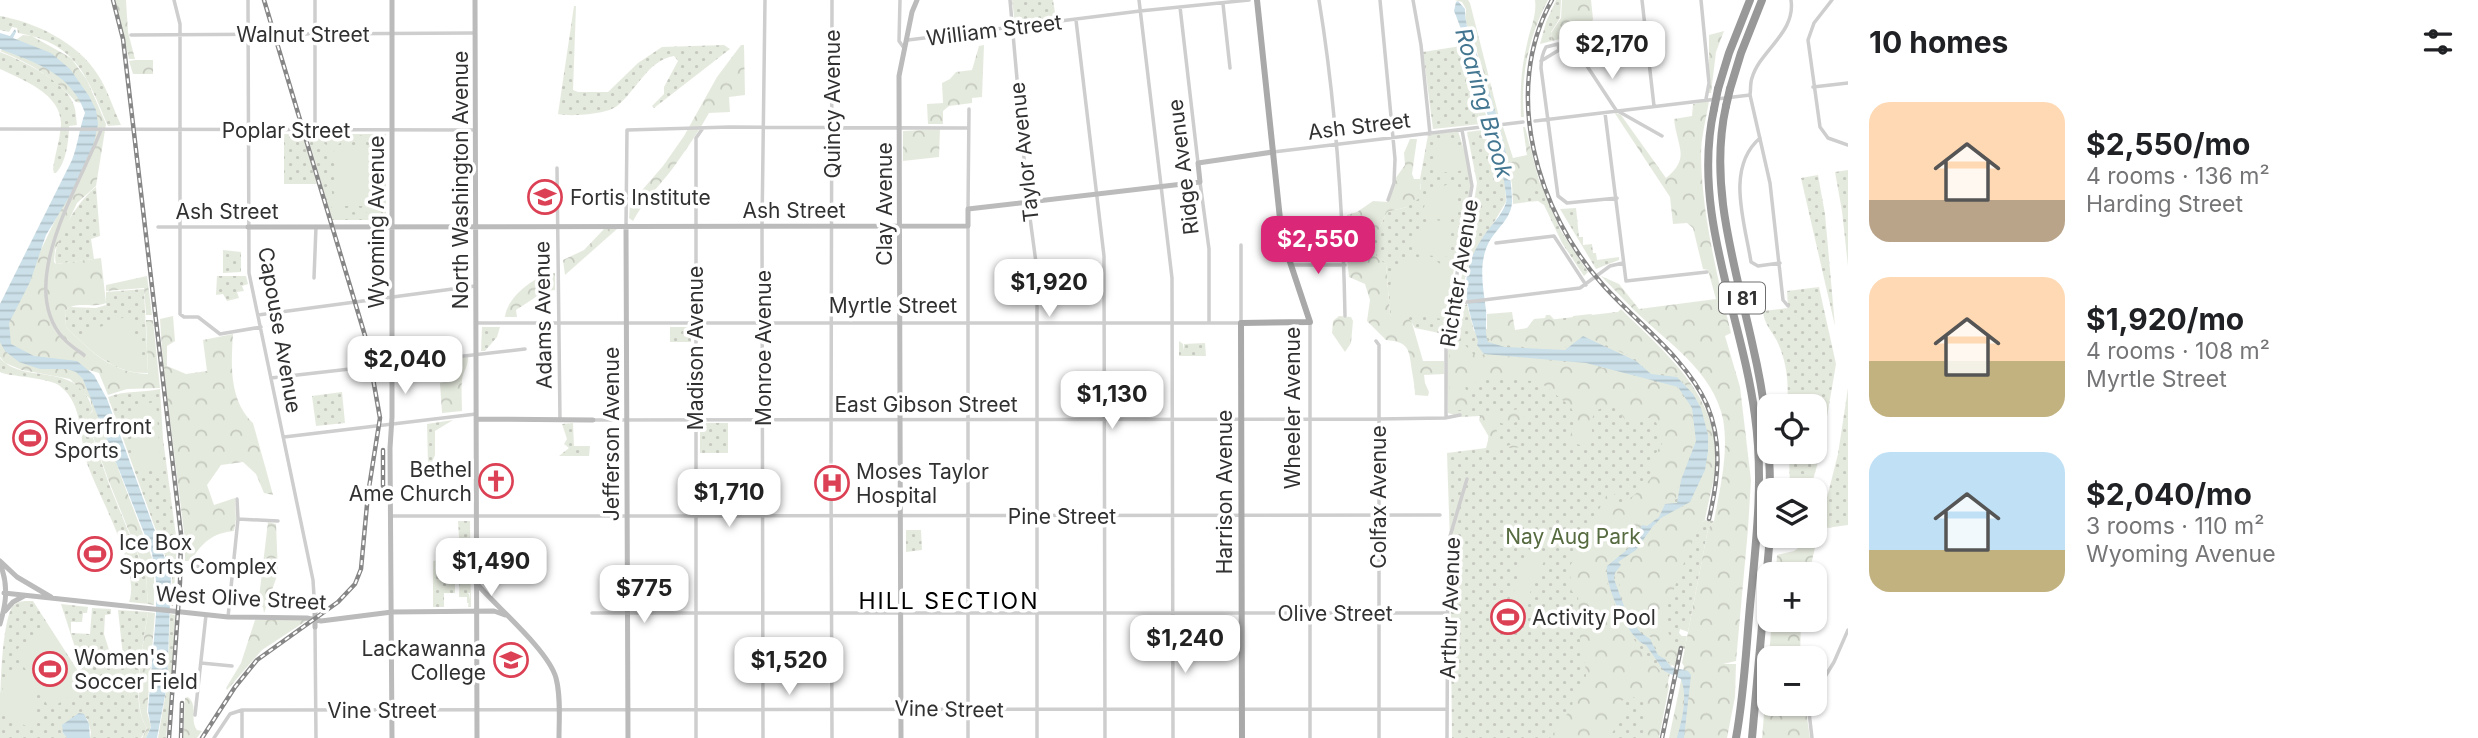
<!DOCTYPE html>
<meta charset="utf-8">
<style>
body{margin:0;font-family:Inter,sans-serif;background:#f2f2f2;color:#202124;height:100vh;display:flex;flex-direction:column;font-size:26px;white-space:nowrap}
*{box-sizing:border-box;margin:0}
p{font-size:23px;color:#757577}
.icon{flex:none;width:38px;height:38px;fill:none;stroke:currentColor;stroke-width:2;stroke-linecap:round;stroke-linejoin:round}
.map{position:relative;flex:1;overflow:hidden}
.panel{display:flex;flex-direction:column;background:#fff;width:630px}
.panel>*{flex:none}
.tools{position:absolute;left:1757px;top:394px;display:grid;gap:14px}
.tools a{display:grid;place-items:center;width:70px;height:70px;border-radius:14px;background:#fff;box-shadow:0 2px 5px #0004;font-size:35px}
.price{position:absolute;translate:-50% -60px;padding:0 16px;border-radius:14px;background:#fff;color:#222;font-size:23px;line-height:46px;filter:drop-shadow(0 2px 4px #0008)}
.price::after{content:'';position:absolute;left:50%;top:42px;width:21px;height:16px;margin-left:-10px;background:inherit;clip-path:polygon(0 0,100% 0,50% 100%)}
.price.active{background:#db2777;color:#fff}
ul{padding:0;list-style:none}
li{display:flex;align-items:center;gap:21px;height:175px;padding:0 21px}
li span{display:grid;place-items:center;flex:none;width:196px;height:140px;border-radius:21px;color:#555}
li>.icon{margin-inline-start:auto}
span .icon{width:84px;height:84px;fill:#fffc;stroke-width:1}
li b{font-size:30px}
h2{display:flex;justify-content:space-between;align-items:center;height:84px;padding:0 21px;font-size:30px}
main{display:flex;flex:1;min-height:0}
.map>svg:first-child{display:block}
.grass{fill:url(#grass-dots)}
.forest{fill:url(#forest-crowns)}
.pitch{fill:#e5eade;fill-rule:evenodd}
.water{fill:url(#water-rules)}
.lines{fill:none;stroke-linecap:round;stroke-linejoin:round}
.street-tunnel{stroke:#d6d6d6;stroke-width:3.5;stroke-dasharray:3.5 2;stroke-linecap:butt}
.street{stroke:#cecece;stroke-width:3.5}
.secondary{stroke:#bbb;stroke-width:5}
.primary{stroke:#a9a9a9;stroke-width:6}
.highway{stroke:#989898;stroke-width:8}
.rail-casing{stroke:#868686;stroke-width:4.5}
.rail{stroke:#fff;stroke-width:2;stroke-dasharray:5;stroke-linecap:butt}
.highway-bridge{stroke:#989898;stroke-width:8}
.labels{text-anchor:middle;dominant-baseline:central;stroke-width:7;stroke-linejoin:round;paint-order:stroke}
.shield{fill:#fff;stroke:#6f6f6f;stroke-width:2}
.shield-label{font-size:19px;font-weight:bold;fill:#313131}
.street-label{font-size:21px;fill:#313131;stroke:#fff}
.poi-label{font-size:21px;fill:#313131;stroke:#fff;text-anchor:start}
.park-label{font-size:21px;fill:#576b40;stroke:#fff}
.water-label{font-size:23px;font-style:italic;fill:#437690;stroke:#fff}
.neighbourhood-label{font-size:23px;letter-spacing:2px;fill:#000;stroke:#fff}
</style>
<main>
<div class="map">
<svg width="1848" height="738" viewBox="0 0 1848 738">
<defs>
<pattern id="grass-dots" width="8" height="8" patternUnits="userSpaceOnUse" patternTransform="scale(1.75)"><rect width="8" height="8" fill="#e5eade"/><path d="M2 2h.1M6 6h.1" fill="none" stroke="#c5c9bf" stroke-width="1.8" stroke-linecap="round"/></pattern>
<pattern id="forest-crowns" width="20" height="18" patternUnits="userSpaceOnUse" patternTransform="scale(1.75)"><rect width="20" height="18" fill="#e5eade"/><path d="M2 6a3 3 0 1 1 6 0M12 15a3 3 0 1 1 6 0" fill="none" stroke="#c5c9bf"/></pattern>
<pattern id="water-rules" width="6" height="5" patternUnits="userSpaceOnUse" patternTransform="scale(1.75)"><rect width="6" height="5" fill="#cbe0e9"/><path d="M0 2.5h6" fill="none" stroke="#afc1c8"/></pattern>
</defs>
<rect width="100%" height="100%" fill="#fff"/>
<path class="grass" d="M1012,0h41l3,19 -41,4z
M1556,0h5l-1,18 -9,14 1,9 -12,3 6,-22z
M574,6h2l-3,84 5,2h30l30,-29 24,-16 62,-2 6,4 -76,59 -2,-2 12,-12v-7l14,-26 -4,-5c-26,4 -38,35 -57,50 -9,8 -46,11 -59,8z
M0,16c34,6 78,26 98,59 10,15 15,34 23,50l-13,1c-21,-49 -31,-83 -90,-93l-1,-5 -5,-1 -3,5 -9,-2z
M1461,46l20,78 -48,5 -10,-77z
M0,52c21,8 65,29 73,51 3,6 3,15 4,22l-8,1c0,15 -3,37 -13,47h-2l-1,-4c2,-15 7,-29 8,-44 1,-31 -38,-45 -61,-56z
M1490,129l15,50 1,23 -37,62 -4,14 1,17 -2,1 -4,-9 17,-104 -10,-51z
M1458,131l12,37 1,22 -16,72 -11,72 -29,-6 -3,-5 -22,-8 -4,-51 -17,-9h-6l-1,-13 14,-7 11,-23 20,-5 14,-18 -1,-10 8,-44z
M284,134h19l14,50h-33z
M307,134h79v86h-54z
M1848,170v96l-6,-55 -7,-39z
M1818,175l7,39 10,112 -34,-148z
M1541,183l20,48 27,41 -4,4 -22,-33 -18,-38 -6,-4 -11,1 -3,-13z
M96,187l4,49 -9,3 3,20 -38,5c-6,-20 23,-65 40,-77z
M1576,208l3,29h4v8l9,-1 1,9h3l1,7 22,-3v3l-23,9 -36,-60z
M223,250l18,2v20l-18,1z
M217,276h29l2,8 -6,2 2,5 -7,1 2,6 -12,3 -4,-7 -7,1z
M1819,287l17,77 -15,88 -11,38h-20l-1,-38h26v-46h-28c2,-23 0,-44 -10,-65 -6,-11 -13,-17 -14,-30l25,-3 -1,-17z
M144,289l4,84c-36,1 -58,-23 -82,-46l-1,-16 5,-4 26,1 10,-3v-13z
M1467,304l7,27 36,-6 1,13 21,-3 -1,-13 86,-10 71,74 15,28 6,18 -7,90 3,-2 9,1 -6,8 -20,103 -8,-3 -1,4 3,3h5l-2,13 -9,-4 -20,93h-204l-2,-196 -3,-89 39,-5 3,-11 -10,-17 1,-4 -19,1 -13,-4c0,-26 -8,-97 19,-109z
M482,327h18l-3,10 -12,14h-4z
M670,327h21v15h-21z
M1179,341l4,3v7l1,-7 21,-1 1,13h-27z
M0,358c24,28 78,1 93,52l-7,8 23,66 37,91 2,29 -19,-2c12,-31 -29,-104 -41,-136 -10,-27 -3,-60 -28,-80 -10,-8 -44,-9 -58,-13l-2,-1z
M1848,388v137l-29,4 19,-75z
M160,389l3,50 14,104 -4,63 -2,-1 1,-30 -64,-178c19,-7 33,-4 52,-8z
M342,392l3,31 -29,3 -4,-30z
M453,420l-18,11v24l-5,12 -2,-4 -1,-39z
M573,423l1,23h16l-1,10h-30l10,-8 -5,-4 3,-5 -5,-15z
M700,423h28v30h-28z
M700,487h28v23h-28z
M458,521h12l1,86h-3l2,-14h-3l2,1v9h-2v-6h-8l1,-43h9l-1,-20v19h-8z
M906,530h15l1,20 -16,2z
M444,559h11v34h-11v14h-11v-46z
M33,601l45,70 4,-2 -21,-65 27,3 -1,6h-4l-1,9h-11v11l19,1 2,-26 19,1v5l-6,1 -1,19 11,35 8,-1 1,-3 -6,-55 30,2c-4,30 -19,91 -1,116l-6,10h-51l1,-6 -4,-14 -24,15 4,5h-67c0,-31 0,-108 12,-131 6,-7 13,-6 21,-6z
M170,614l5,1 -1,44 -8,79h-8l9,-53z"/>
<path class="forest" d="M115,0h11l2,32 7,27h-6z
M1455,0h13l2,3 30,118 -3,1 -22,-77 -10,-25 1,-11 -4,-7z
M1535,0h13c-19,36 -28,76 -24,117h-3c-1,-26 0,-48 6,-73 3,-16 10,-28 8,-44z
M1562,0h29l2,19 -10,33 1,6 -13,-22 -19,5 -1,-8 10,-15z
M1724,31l-8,21 -5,41h-2v-58z
M23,35l9,1 39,22 16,22 19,44 -10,62 -19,17 -22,47 -1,12 2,2 45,-6 5,45c-15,6 -30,-3 -41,8l1,16c27,26 44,45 82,47l-2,-54h7l7,68 -33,1 -19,6 -9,-22 -10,-3v2l30,99 35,92v42l-6,-1 -2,-30 -38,-95 -22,-62 7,-6 -3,-12 -20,-20 -48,-9 -17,-7 -5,-6v-41l39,-62 35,-74 14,-76 -12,-2c-21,-24 -46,-39 -76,-51z
M741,45h3l1,50 -16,2 1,15 -21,1c-10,18 -23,37 -36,55 -13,17 -30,34 -40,53l-4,-3 1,-14 33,-38 21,-30 33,-59z
M984,45l-2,52 -10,1v5l-23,3 -6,5v13h-15l-1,-20 16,-1 -1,-20 8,-4 6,-7 16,-2 7,-24z
M1465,45l3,8 20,69 -7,2 -20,-78z
M135,60h18v14h-20l-4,-13z
M1709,101c-3,18 -8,37 -8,54 1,60 16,120 30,178l-6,3 15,51 11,93 -3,49 -12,132 -13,3h13l-1,33 -8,41h-58l15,-72 -2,-3 26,-134 6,-8c6,-33 15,-68 9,-102 -10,-48 -55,-76 -88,-108 -11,-11 -22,-23 -34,-35l18,8 20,25 77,-10 -8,-29 -5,-1 -10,-41 -6,-5 -14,1 -3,-27 -56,-85 7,3 45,63c25,-20 11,-31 8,-59l18,-3 1,-12z
M1503,127l10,31 14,-3 -4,-28h2l15,57 -15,5 2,13 -14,2 -1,-20 -13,-56z
M940,129l-1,28 -36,4v-30z
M1410,139h7l-5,35 2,5h6l1,18 -14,10 -20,5 -11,23 -14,7 -3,-11 -4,-4 -6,1 -2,-13 10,-3 16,-11 15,1 7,-23 10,-14 -1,-12z
M605,228l12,1 -52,46 -2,-15 21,-10z
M1375,252l3,7 8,5 4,51 18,3 4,5 11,38h21v13l-20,1 1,8 4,9 -1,4 -13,-1c0,-9 -2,-16 -3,-24 -3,-21 -2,-29 -26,-31l-19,-19 3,-21 -5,-16 -16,-7 -2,-19z
M555,273v17l-10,1 -29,19 1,7h-12c2,-20 30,-42 50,-44z
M147,276l5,39h-6l-2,-27 -38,3v-6z
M1621,309c43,43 97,85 95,152 -1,19 -8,40 -11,59l-6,4 -37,96 11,22 7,4 -4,22 -18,-15 -7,-16c-24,-9 -29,-41 -34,-64l4,-8 11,-7 -1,-3 23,-30 36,-23c16,-57 30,-77 -12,-126l-27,-3 -15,-14 -52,-24 -19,13 -20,1 -51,-5 -7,-8v-22l25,-2 3,18 12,-2 7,-9 11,-1 1,-3h4l7,8 6,2 9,-4 1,-5 18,-2 6,5 20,-6z
M173,316l2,25 -8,5v20l19,8 21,-3 -4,-31 30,-6c-2,31 -4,66 20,89l20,72 -9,-2 -8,-19 -13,-12 -22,3 -14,20 7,20 21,-7 1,21 -2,12c-21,2 -32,11 -43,30h-6v-21l-22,-175 -3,-46z
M1339,316l12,1 2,4 -2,22 -6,9 -13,-19 1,-12z
M1449,344l16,1 10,11 11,-2 99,10c10,4 18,3 27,6 22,5 42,13 65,17 23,33 22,48 7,84 -3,9 -8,18 -8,27l-11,3 -5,10c-13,8 -17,16 -27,28 -9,13 -22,21 -29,35l16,45 22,32 22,24 5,11 -10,52h-15v-35l-16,-9 -6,7 1,15 -14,22h-59l22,-31 1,-7 13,-24 -1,-13 -4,-3 -3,-65 -7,-4 -1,-25 36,-70 12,-8 2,2 -9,7 3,7c14,0 28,-16 37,-26v-17l14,-22 -12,-22 -27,4 -11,-15c-28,2 -22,12 -23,34 -7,9 -15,4 -24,1l9,-22 -7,-13 -30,-24 -37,-4 -22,2 -16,7 5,16 -9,7h-11z
M468,357c0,11 -5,14 -6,23 -1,10 0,21 0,31l-20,2 -2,-30 10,-2 8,-7v-16z
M1520,409l5,8c-11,6 -15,10 -27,5l-3,4 6,16 5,5 3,-2 19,2 -39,2 -2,-2 2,-12 -9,-15 3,-6z
M268,522l8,2 2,49 -14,40 -1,-6 -5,-1z
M1818,534l-9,40h-33l1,-19 17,-4z
M148,612l7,1 -8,99 4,14 -5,12h-4l5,-10c-17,-25 -3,-86 1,-116z
M309,619l-47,31 -35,40 -1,-2 15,-25 14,-43z
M1772,620h29l-1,38h-31v46h36l5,34h-48z
M188,697c11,9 1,23 9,33l5,1 -5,7h-14l2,-40z"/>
<path class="pitch" d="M313,135l16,12 -5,-12h12l-4,8c19,-18 32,-4 50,-1l-1,75h-4l-1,-6c-8,7 -15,8 -25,7 -25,0 -23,-24 -23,-42 0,-9 -1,-19 1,-28l-1,1zM349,139c7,0 15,-1 21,3 9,7 10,55 4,64 -10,15 -35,9 -41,-5 -2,-20 -9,-57 16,-62z
M1437,138c20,3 29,13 31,32l-30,3 -3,-3 2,-2z
M338,145h34v61h-34z
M1446,185h11l-2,30 2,2 -34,-2c1,-16 8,-25 23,-30z
M1435,220l14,2v33l-3,2 -34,-3c1,-16 8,-29 23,-34z
M1417,257l17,3 18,11 -7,45 -2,3 -52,-6c-3,-26 -3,-46 26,-56z
M127,316h2l18,55c-29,1 -50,-16 -69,-35z
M156,402l5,66 -25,1 -6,-48 5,-1 -2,-15z
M1528,549l18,8 -20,45 -14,-6 10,-22 -4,-3z
M50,628l36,58 -36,23 -36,-58z
M17,668c21,17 26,36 13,60l-30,-15v-20z"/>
<path class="water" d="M1458,1l7,8c-1,18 9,34 14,51 13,40 33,99 33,141 0,17 -15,27 -23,41 -11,21 -6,45 -3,68 1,11 -2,21 2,32l17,5 60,3 18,-14 53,25 15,13 26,3 16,17 8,14 7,27v16l-3,19 -15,32 -29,16 -8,8 -17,24 -18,12 3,3 -6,8 -1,6 14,38 13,16 9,6 8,16 7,4 6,8 17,4 3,4 -7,63h-7c5,-19 11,-40 4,-59l-17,-8 -18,-26c-18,-5 -42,-61 -39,-79l21,-17 14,-24 5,1 12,-9 6,-13 12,-1 4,-23 15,-39 -4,-33 -14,-21 -92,-24 -102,-9 -7,-9 1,-4c-14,-43 -20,-68 7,-107 7,-10 17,-19 21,-31 5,-19 -41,-168 -52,-192l2,-9z
M15,29l1,3 -3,6 38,15 19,16 19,27 7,14 2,14 -4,19 -23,51 -25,41 -16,47 -21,41 2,21 23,12 43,5 17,14 13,24 64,176 -4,110 -10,53h-11l5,-11 -3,-16 8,-97v-33l-4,-28 -69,-174 -7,-7 -9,-3h-27l-21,-7 -14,-11 -5,-9v-38l72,-144c6,-15 7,-31 13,-47 -13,-39 -50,-51 -85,-64v-16l10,3z
M79,713l5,1 5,10 1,14h-23l-4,-5 -1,-8z"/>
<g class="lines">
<path class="street-tunnel" d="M831,460v16"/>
<path class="street" d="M174,0l6,24v290l4,3h14l22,17 41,-7
M248,0l1,273 64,307 2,32
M900,0l-1,41 5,7
M1010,0l18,203 9,67v468
M1139,0l33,278 1,460
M1319,0c17,104 24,210 26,316
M1380,0l15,159 -1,24 -6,17
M1413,0l8,45 9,89
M1642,0l12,106
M1701,0l8,83 -3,16
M1832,0l-18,23 -6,17 12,87 8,11 20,7
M1223,4l7,64
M1180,7l18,156
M1076,20l28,236 1,482
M131,35l344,-2
M908,40l232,-29 109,-11
M1587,54v12l29,44 46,26
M1541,61l18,-11 -1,-6 -12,3c-4,7 -5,13 -5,21l17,128 9,7 50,-5
M1813,87l35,-4
M1750,95c1,-6 0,-12 2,-17 8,-28 44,-45 39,-78
M1605,113l21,168 81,-9
M1535,121l215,-26 20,88 13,117 5,6
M0,129l474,1
M315,130v-130
M1760,138c-35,30 -15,85 -9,124l7,4 22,-3
M1273,152l250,-30
M557,168l3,252
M1200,182l9,67v73
M968,209l1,-100
M626,226l1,-96 103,-3 239,1
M968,226v512
M158,227h90
M1496,243l58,-7 32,49
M1291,265h54
M314,278l2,-51
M1451,304l129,-16 30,-22 13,-3
M258,315l217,-29
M476,323h765v-78
M1310,324v414
M1376,341l3,4v393
M84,355c-7,-5 -16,-11 -21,-17 -48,-54 17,-153 38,-208
M271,378l254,-29
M1446,417v-79l26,-152 -10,-56
M594,420l784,-1 67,-1 15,-3
M284,437l192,-23
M831,460l1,-460
M831,476l1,262
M391,516l1049,-1
M238,519l40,2
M193,566l39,4
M592,613h855
M228,617l10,-98 -1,-20
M315,627l1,111
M201,663l31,3
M1815,693l19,-31 14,-32
M1810,704l-1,8 3,26
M242,710v28
M195,715l11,-100
M214,738l16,-24 12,-4 1205,-1
M696,738v-600l7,-10
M763,738l-1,-512 3,-226
M1447,738l1,-195 19,-64"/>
<path class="secondary" d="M392,0v417l-2,31 2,290
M475,0l2,738
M626,226l2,512
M248,227l720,-1v-17l232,-27 -2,-19 75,-11
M476,419l117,1
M0,561l17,16 34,20
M0,564c9,21 6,40 0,60
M476,583c21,24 73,68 80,95 5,19 3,41 3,60
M4,593l224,24 79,1 14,3 71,-9 102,-1 11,4
M5,611l8,-9 11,-6
M315,612v15
M901,738l-2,-662 13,-64 5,-12"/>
<path class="primary" d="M1242,738l-1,-415 69,-1 -28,-84 -25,-238"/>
<path class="highway" d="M1718,89l11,-36 21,-53
M1730,89l11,-36 21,-53
M1726,106c-18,81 10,162 27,241 11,47 17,95 17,143
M1714,109c-23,104 28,206 41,307 9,64 1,127 -5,190 -4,44 -6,89 -14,132
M1752,738l18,-202"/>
<g class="rail-casing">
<path id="rail" d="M113,0l10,39 58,495 -1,48 -11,156
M1552,0c-51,91 -15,212 51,285 33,37 84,74 104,120 16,38 11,75 2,114
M383,495v-45
M181,738l1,-35
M202,738l33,-51 22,-27 81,-58 17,-18 6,-15 7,-75 12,-76 -14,-79 -102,-339
M1662,738l19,-90"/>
</g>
<use href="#rail" class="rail"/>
<path class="highway-bridge" d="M1726,106l4,-17
M1714,109l4,-20"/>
</g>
<defs>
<g id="university-ring" transform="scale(1.75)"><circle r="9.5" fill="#fff" stroke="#dc4054" stroke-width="1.5"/><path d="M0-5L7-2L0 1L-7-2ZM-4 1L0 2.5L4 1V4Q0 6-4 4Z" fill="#dc4054"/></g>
<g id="stadium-ring" transform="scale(1.75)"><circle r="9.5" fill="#fff" stroke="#dc4054" stroke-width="1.5"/><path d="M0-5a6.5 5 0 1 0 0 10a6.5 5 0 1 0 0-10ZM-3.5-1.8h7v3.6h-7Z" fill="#dc4054"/></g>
<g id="church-ring" transform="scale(1.75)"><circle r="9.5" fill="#fff" stroke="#dc4054" stroke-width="1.5"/><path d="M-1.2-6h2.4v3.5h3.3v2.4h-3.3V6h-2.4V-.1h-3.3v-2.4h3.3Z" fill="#dc4054"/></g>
<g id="hospital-ring" transform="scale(1.75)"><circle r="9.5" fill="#fff" stroke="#dc4054" stroke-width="1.5"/><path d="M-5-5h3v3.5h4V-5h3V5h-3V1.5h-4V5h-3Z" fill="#dc4054"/></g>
</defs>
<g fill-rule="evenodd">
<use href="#university-ring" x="545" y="197"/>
<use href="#stadium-ring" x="30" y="438"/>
<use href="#church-ring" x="496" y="481"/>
<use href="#hospital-ring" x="832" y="483"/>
<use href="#stadium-ring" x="95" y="554"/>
<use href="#stadium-ring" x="1508" y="617"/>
<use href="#university-ring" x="511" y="660"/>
<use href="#stadium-ring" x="50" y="669"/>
</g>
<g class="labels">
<rect class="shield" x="1719" y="282.5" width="46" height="31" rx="5"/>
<g class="shield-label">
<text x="1742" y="298">I 81</text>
</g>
<g class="street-label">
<text transform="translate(994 30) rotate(-7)">William Street</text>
<text x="303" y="34">Walnut Street</text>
<text transform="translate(832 104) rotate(-90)">Quincy Avenue</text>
<text transform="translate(1359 126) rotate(-7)">Ash Street</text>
<text x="286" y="130">Poplar Street</text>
<text transform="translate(1024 152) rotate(-96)">Taylor Avenue</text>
<text transform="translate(1183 167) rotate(-97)">Ridge Avenue</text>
<text transform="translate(460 180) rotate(-90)">North Washington Avenue</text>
<text transform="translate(884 204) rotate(-90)">Clay Avenue</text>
<text x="794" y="210">Ash Street</text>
<text x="227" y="211">Ash Street</text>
<text transform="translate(376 222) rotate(-90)">Wyoming Avenue</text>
<text transform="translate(1459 273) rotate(-81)">Richter Avenue</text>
<text x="893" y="305">Myrtle Street</text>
<text transform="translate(543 315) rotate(-91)">Adams Avenue</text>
<text transform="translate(280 330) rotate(80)">Capouse Avenue</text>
<text transform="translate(695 348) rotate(-90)">Madison Avenue</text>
<text transform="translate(763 348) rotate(-90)">Monroe Avenue</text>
<text x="926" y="404">East Gibson Street</text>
<text transform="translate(1292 408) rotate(-90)">Wheeler Avenue</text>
<text transform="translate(611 434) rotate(-90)">Jefferson Avenue</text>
<text transform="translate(1224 492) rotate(-90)">Harrison Avenue</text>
<text transform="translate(1378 497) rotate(-90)">Colfax Avenue</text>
<text x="1062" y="516">Pine Street</text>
<text transform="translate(241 598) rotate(3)">West Olive Street</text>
<text transform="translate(1450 608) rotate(-88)">Arthur Avenue</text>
<text x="1335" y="613">Olive Street</text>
<text transform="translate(949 709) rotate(1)">Vine Street</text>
<text x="382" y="710">Vine Street</text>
</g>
<g class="poi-label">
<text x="570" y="197">Fortis Institute</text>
<text x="54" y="426">Riverfront<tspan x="54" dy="24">Sports</tspan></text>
<text x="472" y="469" text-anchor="end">Bethel<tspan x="472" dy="24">Ame Church</tspan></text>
<text x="856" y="471">Moses Taylor<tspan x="856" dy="24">Hospital</tspan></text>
<text x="119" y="542">Ice Box<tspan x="119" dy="24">Sports Complex</tspan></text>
<text x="1532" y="617">Activity Pool</text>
<text x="486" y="648" text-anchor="end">Lackawanna<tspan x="486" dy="24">College</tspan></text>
<text x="74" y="657">Women's<tspan x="74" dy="24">Soccer Field</tspan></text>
</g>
<g class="park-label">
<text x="1573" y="536">Nay Aug Park</text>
</g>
<g class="water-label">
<text transform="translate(1484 103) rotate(74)">Roaring Brook</text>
</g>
<g class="neighbourhood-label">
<text x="949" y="601">HILL SECTION</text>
</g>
</g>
</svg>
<div class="tools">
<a><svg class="icon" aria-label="locate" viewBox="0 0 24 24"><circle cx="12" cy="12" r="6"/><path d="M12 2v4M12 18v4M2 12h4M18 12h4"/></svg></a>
<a><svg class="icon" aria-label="layers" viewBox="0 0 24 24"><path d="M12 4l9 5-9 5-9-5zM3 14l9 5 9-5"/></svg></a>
<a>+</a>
<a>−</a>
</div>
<b class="price" style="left:1612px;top:81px">$2,170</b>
<b class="price active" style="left:1318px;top:276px">$2,550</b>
<b class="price" style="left:1049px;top:319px">$1,920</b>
<b class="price" style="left:405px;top:396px">$2,040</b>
<b class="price" style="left:1112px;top:431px">$1,130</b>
<b class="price" style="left:729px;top:529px">$1,710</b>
<b class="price" style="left:491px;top:598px">$1,490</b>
<b class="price" style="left:644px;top:625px">$775</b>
<b class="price" style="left:1185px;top:675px">$1,240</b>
<b class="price" style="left:789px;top:697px">$1,520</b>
</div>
<section class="panel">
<h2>10 homes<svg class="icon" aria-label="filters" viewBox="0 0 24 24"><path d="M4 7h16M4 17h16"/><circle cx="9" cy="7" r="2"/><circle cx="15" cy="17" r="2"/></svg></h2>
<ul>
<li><span style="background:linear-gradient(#ffd9b3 70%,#b9a48a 0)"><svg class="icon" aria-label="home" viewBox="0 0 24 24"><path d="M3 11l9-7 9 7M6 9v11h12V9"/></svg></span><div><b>$2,550/mo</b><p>4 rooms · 136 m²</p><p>Harding Street</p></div></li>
<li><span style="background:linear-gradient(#ffd9b3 60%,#c2b280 0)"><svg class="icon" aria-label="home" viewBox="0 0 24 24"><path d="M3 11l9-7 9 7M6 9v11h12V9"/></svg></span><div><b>$1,920/mo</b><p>4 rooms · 108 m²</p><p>Myrtle Street</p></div></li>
<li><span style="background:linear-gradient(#bfe0f5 70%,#c2b280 0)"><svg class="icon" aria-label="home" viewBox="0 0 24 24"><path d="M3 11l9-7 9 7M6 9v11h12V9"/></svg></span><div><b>$2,040/mo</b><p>3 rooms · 110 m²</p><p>Wyoming Avenue</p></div></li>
</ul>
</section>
</main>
